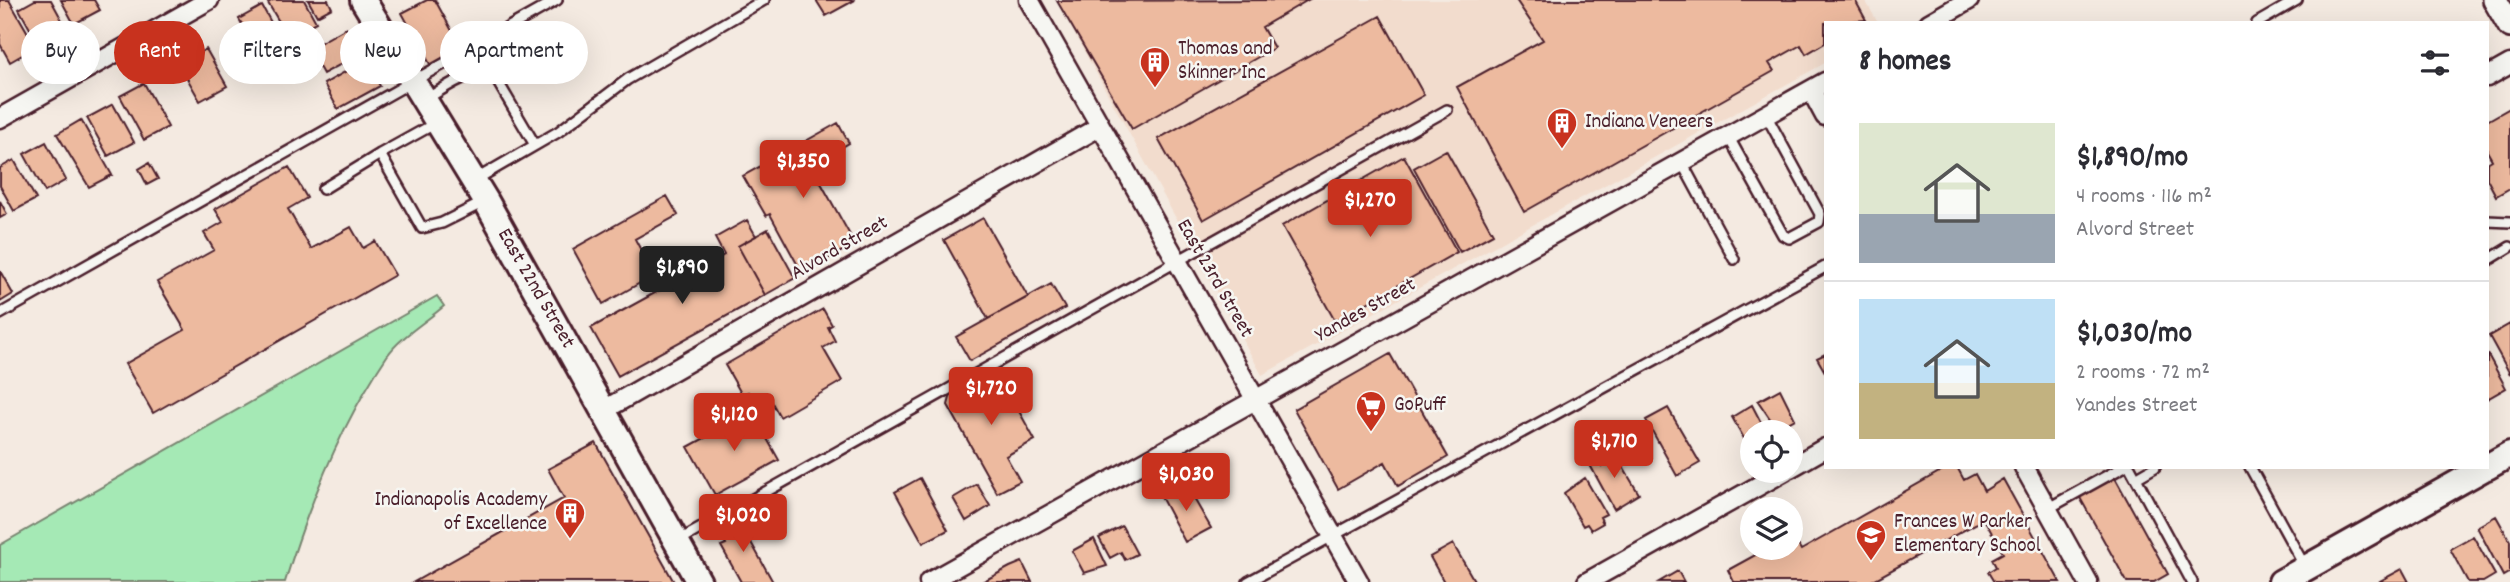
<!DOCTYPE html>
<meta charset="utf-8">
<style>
body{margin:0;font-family:Dekko,sans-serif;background:#f7f7f7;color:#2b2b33;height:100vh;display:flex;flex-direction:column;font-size:26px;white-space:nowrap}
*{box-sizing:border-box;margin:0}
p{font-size:23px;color:#7c7c81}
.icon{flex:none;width:38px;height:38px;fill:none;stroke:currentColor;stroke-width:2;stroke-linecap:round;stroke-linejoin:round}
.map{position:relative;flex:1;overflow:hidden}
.details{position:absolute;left:1824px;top:21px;width:665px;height:448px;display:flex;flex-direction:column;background:#fff;border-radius:0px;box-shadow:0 7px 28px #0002}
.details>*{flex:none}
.banner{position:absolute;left:21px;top:21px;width:665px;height:63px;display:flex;gap:14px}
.buttons{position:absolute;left:1740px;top:420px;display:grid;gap:14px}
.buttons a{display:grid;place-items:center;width:63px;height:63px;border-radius:50%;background:#fff;box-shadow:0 7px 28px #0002;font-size:35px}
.price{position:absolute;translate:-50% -60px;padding:0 16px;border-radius:7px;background:#c8321e;color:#fff;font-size:23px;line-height:46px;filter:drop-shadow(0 2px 4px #0008)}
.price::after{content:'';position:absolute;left:50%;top:42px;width:21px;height:16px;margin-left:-10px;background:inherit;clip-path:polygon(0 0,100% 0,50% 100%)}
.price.on{background:#222;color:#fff}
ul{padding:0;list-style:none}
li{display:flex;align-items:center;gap:21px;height:175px;padding:0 35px}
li+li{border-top:2px solid #e1e1e2}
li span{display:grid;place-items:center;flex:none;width:196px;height:140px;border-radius:0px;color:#555}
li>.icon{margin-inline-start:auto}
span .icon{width:84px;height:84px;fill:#fffc;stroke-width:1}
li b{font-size:30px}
h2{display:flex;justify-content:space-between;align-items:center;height:84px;padding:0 35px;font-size:30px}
.chip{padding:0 24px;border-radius:32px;background:#fff;box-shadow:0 7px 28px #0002;font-size:24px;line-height:63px}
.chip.on{background:#c8321e;color:#fff}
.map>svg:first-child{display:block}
.built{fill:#f2dccd}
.green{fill:#a5e9b5;stroke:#788470;stroke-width:2}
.building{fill:#edba9f;stroke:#4a1f2b;stroke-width:2}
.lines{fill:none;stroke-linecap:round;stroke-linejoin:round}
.service-casing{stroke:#4a1f2b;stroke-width:14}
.minor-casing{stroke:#4a1f2b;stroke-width:23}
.tertiary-casing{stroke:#4a1f2b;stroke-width:28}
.secondary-casing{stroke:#4a1f2b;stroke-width:30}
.service{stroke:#f6f6f2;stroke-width:9}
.minor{stroke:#f6f6f2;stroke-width:18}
.tertiary{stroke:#f6f6f2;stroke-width:23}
.secondary{stroke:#f6f6f2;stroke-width:24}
.labels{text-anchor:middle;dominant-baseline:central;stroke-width:5;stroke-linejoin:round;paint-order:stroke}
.poi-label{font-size:21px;fill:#4a1f2b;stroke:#f6f6f2;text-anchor:start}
.street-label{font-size:21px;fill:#4a1f2b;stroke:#f6f6f2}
</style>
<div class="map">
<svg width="2510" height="582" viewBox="0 0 2510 582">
<rect width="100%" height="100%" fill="#f4eae1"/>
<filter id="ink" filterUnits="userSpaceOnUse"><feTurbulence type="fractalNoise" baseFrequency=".0143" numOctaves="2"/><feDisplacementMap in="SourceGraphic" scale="14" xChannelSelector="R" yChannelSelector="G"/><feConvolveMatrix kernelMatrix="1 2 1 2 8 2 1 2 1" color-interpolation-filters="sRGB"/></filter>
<g filter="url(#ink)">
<path class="built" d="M1056,0h809l13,23h-53v40l-563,312z"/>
<path class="green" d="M437,296l7,10c-18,16 -44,31 -57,50 -46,68 -78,148 -102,226h-285v-37z"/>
<path class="building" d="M0,0h9l27,47 -26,15 -10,-18z
M35,0h16l17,31 -28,16 -21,-38z
M61,0h33l6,10 -26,14z
M273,0h31l12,22 -28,15 -20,-34z
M308,0h20l4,8 -15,8z
M427,0h8l27,49 -31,17 -29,-53z
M816,0h39l-29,16z
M1308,0l-46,27 12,21 -142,81 -75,-128z
M1516,0h339l11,20 -41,3v20l-19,11 -5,-9 -32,18 5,8 -250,141 -67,-125 86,-47z
M262,6l22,40 -23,13 -22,-40z
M1380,16l44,79 -221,125 -45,-81z
M346,28l14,26 -37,20 -14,-25z
M206,49l21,37 -27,15 -21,-37z
M366,60l14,26 -42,23 -14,-25z
M144,83l24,44 -24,13 -24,-44z
M113,104l21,38 -26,14 -21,-38z
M2510,108v80l-14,8 -9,-17v-16l5,-3 -5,-9v-30z
M81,120l31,55 -23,12 -32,-53z
M838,123l11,20 -38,22 44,79 -53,29 -32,-59 -4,2 -23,-40z
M46,142l20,38 -21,12 -21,-38z
M1446,150l47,84 -33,18 -46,-84z
M1404,156l53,96 -122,69 -53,-95z
M14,160l22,39 -22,12 -14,-25v-18z
M149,163l9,16 -11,6 -8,-16z
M289,167l18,31 -19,11 23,40 40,-22 12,21 12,-7 20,34 -242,138 -28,-49 60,-34 -28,-48 57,-32 -10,-17 19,-11 -8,-13z
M667,196l11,19 -43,24 19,36 -51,29 -30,-55z
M0,201l7,13 -7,4z
M983,218l45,79 -40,22 -44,-79z
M747,220l9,16 -18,10 27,49 -147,81 -27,-48 133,-73 -9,-17z
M768,229l27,49 -30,17 -27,-49z
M0,271l13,23 -13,8z
M1051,284l14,24 -95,53 -14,-24z
M823,309l9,16 -4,2 7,14 -12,7 19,33 -62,36 -9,-16 -13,8 -10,-17 -6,3 -17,-30z
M2510,324v50l-21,-38z
M2487,353l19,35 -19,11z
M1390,354l58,103 -50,29 -13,-24 -47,27 -44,-80z
M1825,354v18l-8,-14z
M988,374l12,3 35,63 -29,16 14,25 -23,12 -49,-88 3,-11z
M1780,389l15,30 -18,10 -19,-28z
M1752,405l14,27h-14v6l-6,4 -14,-25z
M1668,408l32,55 -23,13 -31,-56z
M752,412l27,48 -64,35 -27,-48z
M596,443l78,139h-260l150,-84 -16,-29z
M1611,447l28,47 -25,15 -24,-44 8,-5 4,6 6,-4 -5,-10z
M1948,467h9l7,13 11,-6 9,17 19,-12 57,103h-66l-6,-10 8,-5 -4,-8 11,-6 -19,-34 -114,63h-136l-6,-12 40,-22h22l2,-14 9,16z
M2114,476l54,98 -14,8h-27l-48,-86z
M920,478l28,52 -25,13 -28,-51z
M1585,478l21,36 -6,3 3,6 -12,7 -4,-6 -4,2 -19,-33z
M1185,483l26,45 -26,14 -24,-45z
M977,484l13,22 -24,15 -13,-23z
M2496,516l14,25v31l-7,4 -26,-49z
M737,517l36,65h-32l-20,-36 5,-2 -9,-16z
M1122,526l15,28 -12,6 -4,-8 -11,6 -11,-20z
M2473,536l22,39 -12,7h-15l-18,-33z
M1094,539l13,27 -23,7 -12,-22z
M1453,544l22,38h-31l-14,-25z
M1022,562l10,20h-50l28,-15z
M2402,569l7,13h-28l-1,-1z
M1678,571l6,11h-25z"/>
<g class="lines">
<g class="service-casing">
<path id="service" d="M2257,23l40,-23
M426,99c23,-13 43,-32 69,-22l40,68
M1728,136l55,99 6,3 30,-16 1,-8 -54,-99
M380,154l56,-31
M1681,161l53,98
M475,180l83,-48 70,-53 136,-79
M323,189l57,-35 42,74 20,-5 42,-21
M2487,221l23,1
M2487,261l23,-14
M0,314l557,-314
M2130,467l62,115
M2250,467l55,100
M2136,478l19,-11
M2047,509l76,-42
M678,541l769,-431
M1248,582l577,-315"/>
</g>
<g class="minor-casing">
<path id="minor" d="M1029,0l330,582
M1929,23l40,-23
M2487,77l23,-13
M1811,90l14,26
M0,118l209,-118
M604,410l495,-283
M2024,467l64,115
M1790,468l35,-20
M929,582l896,-500
M1587,582l198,-111"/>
</g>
<g class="tertiary-casing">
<path id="tertiary" d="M2495,0l15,26"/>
</g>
<g class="secondary-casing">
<path id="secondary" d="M363,0l123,201 213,381
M2487,467l23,-13
M2281,582l205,-115"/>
</g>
<use href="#service" class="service"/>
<use href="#minor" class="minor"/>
<use href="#tertiary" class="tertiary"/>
<use href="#secondary" class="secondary"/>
</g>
</g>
<defs>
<g id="building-pin" transform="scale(1.575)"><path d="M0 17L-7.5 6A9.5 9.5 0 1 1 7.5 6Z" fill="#c8321e" stroke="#f6f6f2"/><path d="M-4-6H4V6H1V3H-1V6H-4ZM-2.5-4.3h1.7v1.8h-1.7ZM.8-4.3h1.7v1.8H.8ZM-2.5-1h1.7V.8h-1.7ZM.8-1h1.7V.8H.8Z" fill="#fff"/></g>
<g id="supermarket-pin" transform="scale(1.575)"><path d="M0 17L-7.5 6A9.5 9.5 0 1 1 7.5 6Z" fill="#c8321e" stroke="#f6f6f2"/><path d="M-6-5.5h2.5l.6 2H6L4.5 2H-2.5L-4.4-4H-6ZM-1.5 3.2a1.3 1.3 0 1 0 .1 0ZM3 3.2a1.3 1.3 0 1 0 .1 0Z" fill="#fff"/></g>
<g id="school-pin" transform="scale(1.575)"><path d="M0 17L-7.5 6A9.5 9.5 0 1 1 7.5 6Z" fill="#c8321e" stroke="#f6f6f2"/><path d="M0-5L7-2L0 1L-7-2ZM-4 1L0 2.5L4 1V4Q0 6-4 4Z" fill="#fff"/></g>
</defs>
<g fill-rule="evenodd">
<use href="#building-pin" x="1155" y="62"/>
<use href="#building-pin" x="1562" y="123"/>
<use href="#supermarket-pin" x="1371" y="406"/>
<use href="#building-pin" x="570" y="513"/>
<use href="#school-pin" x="1871" y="535"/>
</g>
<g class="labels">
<g class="poi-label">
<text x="1178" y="50">Thomas and<tspan x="1178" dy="24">Skinner Inc</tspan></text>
<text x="1585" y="123">Indiana Veneers</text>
<text x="1394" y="406">GoPuff</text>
<text x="547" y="501" text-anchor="end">Indianapolis Academy<tspan x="547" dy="24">of Excellence</tspan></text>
<text x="1894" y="523">Frances W Parker<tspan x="1894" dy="24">Elementary School</tspan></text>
</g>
<g class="street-label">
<text transform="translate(840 249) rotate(-30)">Alvord Street</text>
<text transform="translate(1214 279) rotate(60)">East 23rd Street</text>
<text transform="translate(535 289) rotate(60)">East 22nd Street</text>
<text transform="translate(1366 311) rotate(-29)">Yandes Street</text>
</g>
</g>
</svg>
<div class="buttons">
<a><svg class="icon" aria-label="locate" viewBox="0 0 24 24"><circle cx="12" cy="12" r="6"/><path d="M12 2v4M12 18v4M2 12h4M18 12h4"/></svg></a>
<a><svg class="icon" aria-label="layers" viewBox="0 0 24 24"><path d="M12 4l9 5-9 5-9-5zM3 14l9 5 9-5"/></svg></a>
</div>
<b class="price" style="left:803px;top:200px">$1,350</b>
<b class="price" style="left:1370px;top:239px">$1,270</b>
<b class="price on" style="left:682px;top:306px">$1,890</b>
<b class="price" style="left:991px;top:427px">$1,720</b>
<b class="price" style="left:734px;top:453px">$1,120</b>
<b class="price" style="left:1614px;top:480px">$1,710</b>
<b class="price" style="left:1186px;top:513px">$1,030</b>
<b class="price" style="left:743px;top:554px">$1,020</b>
<div class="banner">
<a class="chip">Buy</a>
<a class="chip on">Rent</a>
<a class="chip">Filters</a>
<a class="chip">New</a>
<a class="chip">Apartment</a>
</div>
<section class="details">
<h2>8 homes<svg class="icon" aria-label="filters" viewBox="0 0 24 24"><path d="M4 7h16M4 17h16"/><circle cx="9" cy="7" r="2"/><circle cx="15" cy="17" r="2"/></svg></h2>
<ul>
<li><span style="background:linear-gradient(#dfe7d0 65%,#9aa5b1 0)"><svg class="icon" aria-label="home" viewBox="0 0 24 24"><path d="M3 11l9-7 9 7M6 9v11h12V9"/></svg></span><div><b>$1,890/mo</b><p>4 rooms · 116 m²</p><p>Alvord Street</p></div></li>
<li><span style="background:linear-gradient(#bfe0f5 60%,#c2b280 0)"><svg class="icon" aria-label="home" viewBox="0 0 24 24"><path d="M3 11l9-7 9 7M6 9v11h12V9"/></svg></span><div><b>$1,030/mo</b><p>2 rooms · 72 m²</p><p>Yandes Street</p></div></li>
</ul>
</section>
</div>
